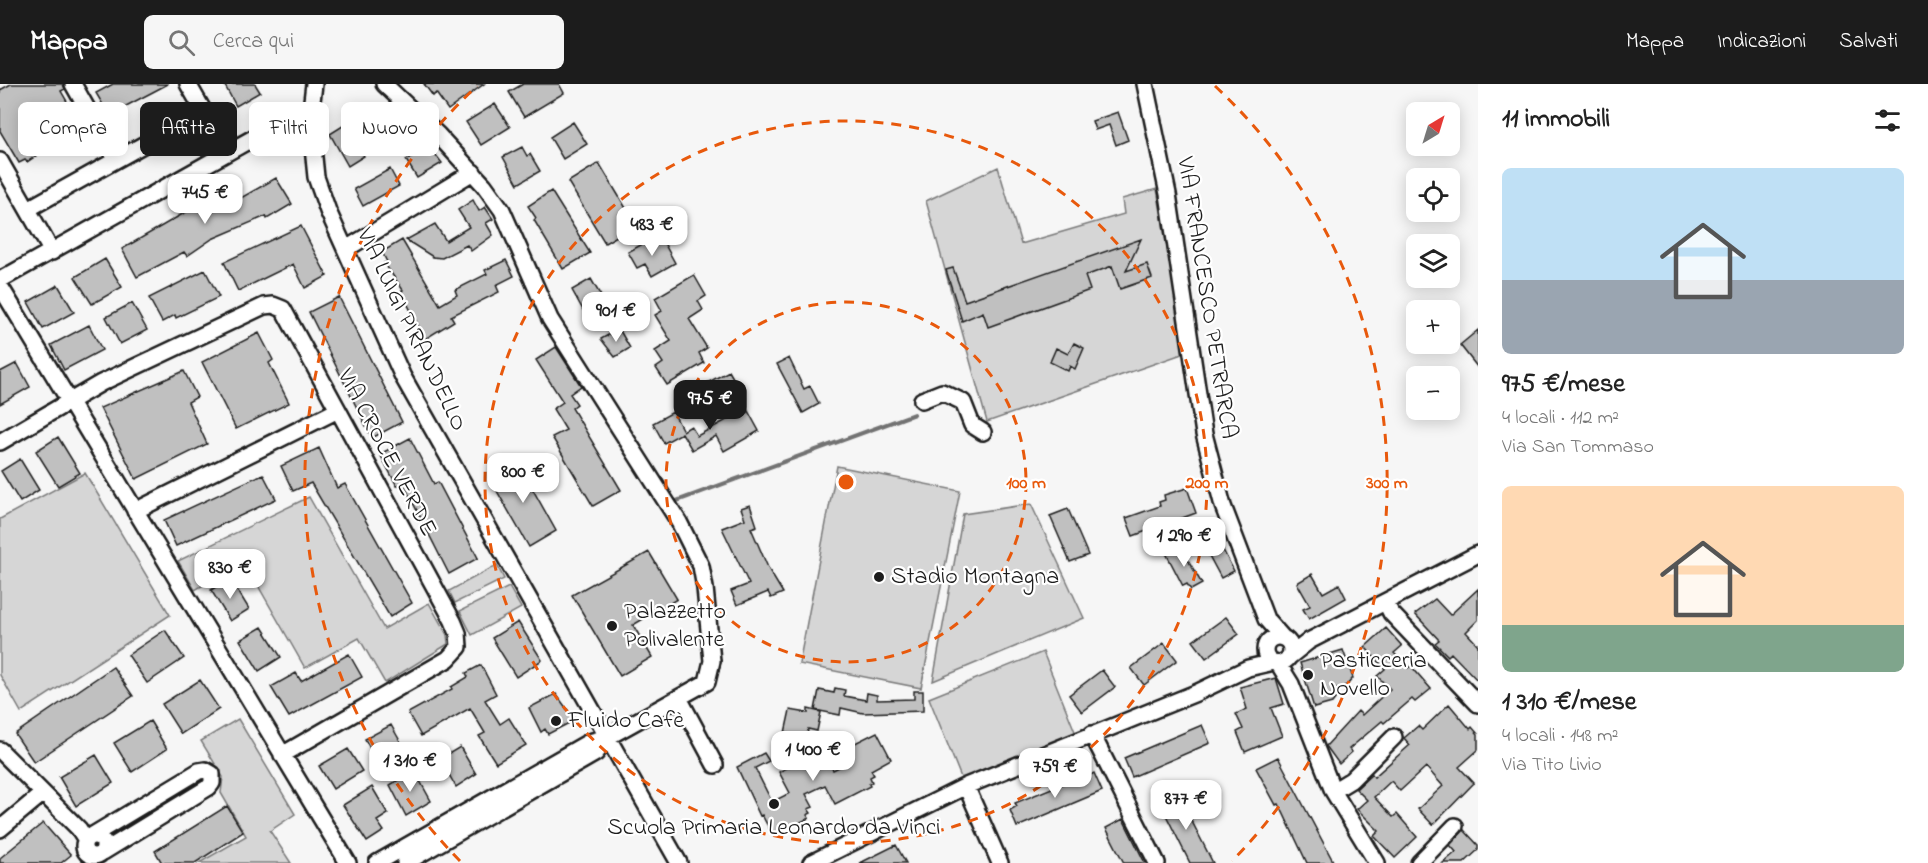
<!DOCTYPE html>
<html lang="it">
<meta charset="utf-8">
<style>
body{margin:0;font-family:"Indie Flower",sans-serif;background:#f6f6f6;color:#222;height:100vh;display:flex;flex-direction:column;font-size:22px;white-space:nowrap}
*{box-sizing:border-box;margin:0}
p{font-size:20px;color:#767676}
.icon{flex:none;width:33px;height:33px;fill:none;stroke:currentColor;stroke-width:2;stroke-linecap:round;stroke-linejoin:round}
.map{position:relative;flex:1;overflow:hidden}
.panel{display:flex;flex-direction:column;background:#fff;width:450px}
.panel>*{flex:none}
.top-card{position:absolute;left:18px;top:18px;width:570px;height:54px;display:flex;gap:12px}
.needle{width:39px;rotate:38deg}
.controls{position:absolute;left:1406px;top:18px;display:grid;gap:12px}
.controls a{display:grid;place-items:center;width:54px;height:54px;border-radius:9px;background:#fff;box-shadow:0 3px 15px #0003;font-size:30px}
.price{position:absolute;translate:-50% -51px;padding:0 14px;border-radius:12px;background:#fff;color:#222;font-size:20px;line-height:39px;filter:drop-shadow(0 2px 3px #0008)}
.price::after{content:'';position:absolute;left:50%;top:36px;width:18px;height:14px;margin-left:-9px;background:inherit;clip-path:polygon(0 0,100% 0,50% 100%)}
.price.active{background:#1c1c1c;color:#fff}
ul{padding:0;list-style:none}
li{display:grid;align-content:center;gap:12px;height:318px;padding:0 24px}
li span{display:grid;place-items:center;height:186px;border-radius:9px;color:#555}
li>.icon{margin-inline-start:auto}
span .icon{width:108px;height:108px;fill:#fffc;stroke-width:1}
li b{font-size:26px}
h2{display:flex;justify-content:space-between;align-items:center;height:72px;padding:0 24px;font-size:26px}
.pill{padding:0 21px;border-radius:9px;background:#fff;box-shadow:0 3px 15px #0003;font-size:21px;line-height:54px}
.pill.active{background:#1c1c1c;color:#fff}
header{display:flex;align-items:center;gap:36px;box-sizing:border-box;height:84px;padding:0 30px;background:#1c1c1c;color:#fff}
header strong{font-size:28px}
nav{display:flex;gap:33px;margin-inline-start:auto;font-size:21px}
.search{width:420px;height:54px;background:#f6f6f6;display:flex;align-items:center;gap:15px;box-sizing:border-box;padding:0 21px;border-radius:9px;color:#767676;font-size:22px}
main{display:flex;flex:1;min-height:0}
.map>svg:first-child{display:block}
.green{fill:#d6d6d6;stroke:#797979;stroke-width:1.5}
.lines{fill:none;stroke-linecap:round;stroke-linejoin:round}
.stream{stroke:#727272;stroke-width:4}
.building{fill:#c0c0c0;stroke:#1c1c1c;stroke-width:1.5}
.minor-casing{stroke:#1c1c1c;stroke-width:20}
.minor{stroke:#fff;stroke-width:15}
.ring{fill:none;stroke:#e8590c;stroke-width:3;stroke-dasharray:10 8}
.poi-dot{fill:#1c1c1c;stroke:#fff;stroke-width:2}
.labels{text-anchor:middle;dominant-baseline:central;stroke-width:4.5;stroke-linejoin:round;paint-order:stroke}
.street-label{font-size:24px;fill:#1c1c1c;stroke:#fff}
.poi-label{font-size:24px;fill:#1c1c1c;stroke:#fff;text-anchor:start}
.centre{fill:#e8590c;stroke:#fff;stroke-width:3}
.ring-label{font-size:18px;text-anchor:middle;font-weight:bold;fill:#e8590c;stroke:#fff;stroke-width:4.5;stroke-linejoin:round;paint-order:stroke}
</style>
<header>
<strong>Mappa</strong>
<div class="search"><svg class="icon" aria-label="search" viewBox="0 0 24 24"><circle cx="10" cy="10" r="6"/><path d="M15 15l6 6"/></svg>Cerca qui</div>
<nav><a>Mappa</a><a>Indicazioni</a><a>Salvati</a></nav>
</header>
<main>
<div class="map">
<svg width="1478" height="779" viewBox="0 0 1478 779">
<rect width="100%" height="100%" fill="#f6f6f6"/>
<filter id="ink" filterUnits="userSpaceOnUse"><feTurbulence type="fractalNoise" baseFrequency=".0167" numOctaves="2"/><feDisplacementMap in="SourceGraphic" scale="12" xChannelSelector="R" yChannelSelector="G"/><feConvolveMatrix kernelMatrix="1 2 1 2 8 2 1 2 1" color-interpolation-filters="sRGB"/></filter>
<g filter="url(#ink)">
<path class="green" d="M998,83l23,77 103,-30 -2,-15 35,-10 28,164 -198,69 -61,-221z
M837,382l123,25 -39,197 -122,-24z
M85,389l85,142 -149,97 -21,-37v-156z
M309,413l75,132 45,-26 18,32 1,9 -63,39 -26,-45 -54,30 -61,-107 -49,29 -17,-29z
M1031,420l53,114 -151,63 30,-167z
M497,481l7,14 -49,24 -6,-12z
M509,503l12,21 -49,27 -12,-24z
M1043,568l33,82 -114,46 -33,-82z
M238,635l57,95 -25,17 21,32h-92l47,-27 -25,-43 2,-16 -22,-36z"/>
<g class="lines">
<path class="stream" d="M674,418l240,-88"/>
</g>
<path class="building" d="M11,0h52l2,5 -4,2 23,40 -24,13 -2,-3 -31,21 -2,-2 -6,3 -19,-32v-41z
M113,0h55l-59,31 -13,-22z
M224,0h31l5,8 -24,14z
M424,0h60l-36,26 -12,-17 -3,3z
M523,0h36l5,9 -40,24 -15,-25z
M495,20l15,23 -29,18 -15,-23z
M384,24l13,16 7,-6 8,11 -21,16 -21,-26z
M365,28l5,9 -14,9 11,17 -6,4 3,5 -16,10 -18,-32z
M1118,28l10,28 -12,5 -7,-20 -14,5 -3,-9z
M573,38l14,22 -24,15 -13,-22z
M429,62l13,17 -25,15 -11,-18z
M522,63l5,9 3,-2 10,17 -22,13 -15,-27z
M599,79l37,62 -31,18 -37,-61z
M390,85l9,17 -36,20 -9,-17z
M276,94l16,26 -25,15 -1,-3 -54,23 -25,17 -3,-4 -47,25 -15,-28 83,-48 32,-13 4,10z
M551,107l39,62 -27,16 -29,-49 2,-2 -8,-12z
M473,116l6,11 6,-4 8,12 -7,4 7,12 -22,16 -4,-6 -25,13 -9,-1 -27,-17 29,-16 11,17 23,-14 -11,-17z
M301,142l26,50 -22,12 -12,-24 -55,27 -14,-29z
M1141,155l-15,32 21,-7 5,14 -32,11 -8,-23 -27,10 5,14 -102,37 -5,-15 -21,9 -16,-51 7,-2 12,33z
M402,156l38,65 17,-10 -2,-5 32,-16 -2,-4 21,-10 8,16 -18,9 3,7 -48,24 3,5 -29,18 -24,-48 2,-1 -19,-27 3,-1 -5,-10z
M648,157l4,6 11,-6 12,22 -23,13 -7,-12 -8,4 -9,-16z
M105,175l17,28 -30,17 -17,-27z
M205,186l14,27 -43,21 -1,-3 -13,7 -13,-24z
M694,191l12,21 -8,5 5,9 -14,9 18,29 -8,5 5,10 -37,22 -11,-17 7,-5 -8,-12 16,-10 -16,-26 7,-4 -7,-13z
M591,195l11,19 -19,12 -11,-20z
M58,201l16,27 -31,17 -15,-27z
M339,213l63,125 -30,16 -63,-126z
M132,219l15,27 -27,14 -14,-27z
M89,241l13,25 -38,20 -13,-25z
M619,245l11,19 -15,9 -14,-18z
M1478,246v38l-18,-23z
M259,249l14,27 -4,3 20,40 -53,26 -34,-67z
M1074,259l10,5 -9,21 -5,-3 -2,5 -18,-9 6,-14 12,6z
M556,263l25,39 -11,8 7,10 -5,4 49,82 -28,16 -41,-69 14,-7 -13,-21 10,-7 -27,-42z
M789,274l15,31 6,-3 9,18 -16,9 -26,-49z
M17,279l13,24 -30,17v-32z
M184,287l13,26 -9,5 19,42 -71,35 -36,-71z
M729,287l11,19 -35,20 -11,-20z
M747,325l12,22 -35,20 -8,-15 -24,14 -10,-17 -18,10 -11,-20 20,-11 10,19 8,-5 6,10z
M58,353l22,36 -22,13 -22,-35z
M410,354l24,46 4,-2 40,76 -29,16 -46,-91 -6,3 -17,-32z
M319,364l18,40 8,-4 67,119 -22,14 -79,-134 -18,8 -12,-25z
M20,375l19,31 -19,12 -19,-31z
M517,377l39,70 -27,16 -40,-70z
M263,390l13,25 -100,47 -12,-26z
M1187,404l9,25 -63,23 -7,-18 34,-12 -1,-4 6,-2 -1,-5z
M750,421l7,21 -6,2 18,42 14,23 -12,5 -3,-6 -31,13 -6,-14 18,-7 -27,-56 23,-9 -4,-11z
M1068,425l20,46 -18,7 -20,-46z
M1213,447l21,40 -13,7 -21,-39z
M1180,462l22,38 -11,6 -4,-6 -4,2 -17,-33z
M649,468l28,47 -44,26 19,32 -32,19 -48,-81z
M1312,490l11,19 16,-9 7,14 -37,21 -6,-10 7,-3 -13,-23z
M230,494l19,31 -19,12 -19,-31z
M1478,505v31l-12,12 12,13v36l-27,-28 -3,3 -13,-13 4,-3 -24,-26 20,-15 15,16z
M1226,533l13,17 -33,24 -13,-17z
M518,538l24,38 -26,17 -24,-39z
M262,543l19,30 -22,14 -19,-31z
M1386,544l16,18 -8,7 14,15 3,-2 20,23 -16,13 -3,-3 -28,24 -2,-2 -33,28 3,3 -13,12 -13,-18 32,-35 4,4 28,-26 -13,-13 8,-7 -20,-22z
M165,546l19,28 -37,25 -19,-28z
M1164,559l13,17 -33,25 -13,-17z
M1343,566l10,28 -6,7 -11,4 2,6 -6,8 -18,5 -14,-45z
M349,570l13,23 -73,40 -18,-30 25,-14 5,8z
M481,581l15,29 -11,6 15,24 9,-6 17,27 -30,18 -17,-27 6,-3 -15,-25 -49,28 -13,-23 44,-24 -1,-2 17,-10 -2,-4z
M113,583l20,29 -99,66 -19,-28z
M1102,586l13,17 -33,25 -13,-17z
M1276,594l8,26 -13,4 11,28 -37,16 -8,-20 6,-3 -7,-15 11,-5 -7,-22z
M200,596l19,29 -38,25 -19,-30z
M835,604l10,2 -1,6 22,4 1,-7 10,2v5l37,-1v-8h9v20l-60,2 -22,-5 -1,7 -25,-5 4,-20 15,3z
M556,610l19,26 -27,14 -3,-5 -4,3 -12,-24z
M1449,620l21,25 2,-2 6,7v16l-19,17 15,16 -41,42 -15,-16 25,-23 -17,-19 -26,24 -9,-10 -17,16 19,20 4,-3 20,23 -22,21 -21,-22 5,-5 -22,-22 10,-9 -11,-11 16,-15 2,3 36,-32 -6,-7 14,-12 4,4z
M808,625l13,3 -4,19 -9,-2 -1,8 -22,-4 5,-23 18,3z
M150,637l17,28 -35,23 -18,-29z
M391,641l13,23 -27,14 -12,-23z
M1202,641l8,18 -78,34 -8,-19z
M877,648l14,27 -20,11 3,5 -4,2 2,5 -3,2 1,2 -35,18 -10,-19 -19,9 7,13 -5,2 3,4 -4,2 2,3 -36,18 -11,-21 -2,1 -23,-49 27,-14 5,8 -14,7 17,34 18,-9 -11,-21 36,-19 1,3 4,-2 2,5 4,-2 7,13 18,-9 -6,-13z
M460,663l16,27 -20,13 -16,-28z
M348,665l14,22 -29,18 -14,-23z
M96,671l17,28 -37,23 -17,-29z
M1278,673l56,106h-27l-28,-59 -3,1 -20,-37z
M414,686l17,31 -25,15 -16,-31z
M1094,689l8,18 -85,36 -7,-17 7,-4 -2,-3 71,-29 1,3z
M372,703l16,27 -11,7 7,10 -17,11 -24,-37z
M1178,710l35,69h-23l-30,-60z
M227,722l16,26 -48,31h-33l-7,-12z
M1123,735l22,44h-21l-18,-35z
M43,739l28,32 -10,8h-61v-5z
M1464,746l14,15v5l-14,13h-21l13,-11 -6,-7z
M896,761l10,18h-46z"/>
<g class="lines">
<g class="minor-casing">
<path id="minor" d="M73,0l43,76
M188,0l39,68
M314,0l-4,34 6,59 12,34 75,166 276,486
M1145,0l23,110 36,240 19,72 43,113 16,18
M0,77l52,91
M28,125l176,-98
M346,165l127,-77
M0,196l289,-162h21
M0,202l348,577
M922,316l20,-8 21,10 9,23 11,7
M0,358l101,-59 163,-77 9,-1 10,4 170,312 5,12 1,14 -11,12 -166,96
M135,427l201,-100
M1386,519l5,10 87,91
M1265 566a13 13 0 1 1 26 0a13 13 0 1 1-26 0Z
M1290,572l19,-15 169,-87
M1278,579l13,21 42,107 44,72
M679,614l36,67
M1092,650l65,129
M0,666l79,79 7,11
M966,702l34,77
M1333,707l18,-11 43,-43
M0,745l42,-35
M93,751l106,-64 6,-1 7,4v9l-3,4 -106,65
M84 762a10 10 0 1 1 20 0a10 10 0 1 1-20 0Z
M377,779l212,-121 19,-5 99,-55 5,-21 -7,-73 -4,-22 -22,-44 -129,-203 -48,-109 -18,-25 -46,-50 -54,-51
M405,779l191,-110 12,-16
M811,779l155,-77 230,-93 52,-25 26,-6
M1419,779l36,-37"/>
</g>
<use href="#minor" class="minor"/>
</g>
</g>
<g class="ring">
<circle cx="846" cy="398" r="180"/>
<circle cx="846" cy="398" r="361"/>
<path d="M460 777A541 541 0 0 1 477 2M1215 2A541 541 0 0 1 1232 777"/>
</g>
<g class="poi-dot">
<circle cx="879" cy="493" r="6"/>
<circle cx="612" cy="542" r="6"/>
<circle cx="1308" cy="591" r="6"/>
<circle cx="556" cy="637" r="6"/>
<circle cx="774" cy="720" r="6"/>
</g>
<g class="labels">
<g class="street-label">
<text transform="translate(1206 214) rotate(81)">VIA FRANCESCO PETRARCA</text>
<text transform="translate(411 246) rotate(64)">VIA LUIGI PIRANDELLO</text>
<text transform="translate(386 369) rotate(62)">VIA CROCE VERDE</text>
</g>
<g class="poi-label">
<text x="891" y="493">Stadio Montagna</text>
<text x="624" y="528">Palazzetto<tspan x="624" dy="28">Polivalente</tspan></text>
<text x="1320" y="577">Pasticceria<tspan x="1320" dy="28">Novello</tspan></text>
<text x="568" y="637">Fluido Cafè</text>
<text x="774" y="744" text-anchor="middle">Scuola Primaria Leonardo da Vinci</text>
</g>
</g>
<circle cx="846" cy="398" r="9" class="centre"/>
<g class="ring-label">
<text x="1026" y="404">100 m</text>
<text x="1207" y="404">200 m</text>
<text x="1387" y="404">300 m</text>
</g>
</svg>
<div class="controls">
<a><svg class="needle" viewBox="-14 -14 28 28"><path d="M0-13l5 13h-10z" fill="#e53935"/><path d="M0 13l5-13h-10z" fill="#767676"/></svg></a>
<a><svg class="icon" aria-label="locate" viewBox="0 0 24 24"><circle cx="12" cy="12" r="6"/><path d="M12 2v4M12 18v4M2 12h4M18 12h4"/></svg></a>
<a><svg class="icon" aria-label="layers" viewBox="0 0 24 24"><path d="M12 4l9 5-9 5-9-5zM3 14l9 5 9-5"/></svg></a>
<a>+</a>
<a>−</a>
</div>
<b class="price" style="left:205px;top:141px">745 €</b>
<b class="price" style="left:652px;top:173px">483 €</b>
<b class="price" style="left:616px;top:259px">901 €</b>
<b class="price active" style="left:710px;top:347px">975 €</b>
<b class="price" style="left:523px;top:420px">800 €</b>
<b class="price" style="left:1184px;top:484px">1 290 €</b>
<b class="price" style="left:230px;top:516px">830 €</b>
<b class="price" style="left:813px;top:698px">1 400 €</b>
<b class="price" style="left:410px;top:709px">1 310 €</b>
<b class="price" style="left:1055px;top:715px">759 €</b>
<b class="price" style="left:1186px;top:747px">877 €</b>
<div class="top-card">
<a class="pill">Compra</a>
<a class="pill active">Affitta</a>
<a class="pill">Filtri</a>
<a class="pill">Nuovo</a>
</div>
</div>
<section class="panel">
<h2>11 immobili<svg class="icon" aria-label="filters" viewBox="0 0 24 24"><path d="M4 7h16M4 17h16"/><circle cx="9" cy="7" r="2"/><circle cx="15" cy="17" r="2"/></svg></h2>
<ul>
<li><span style="background:linear-gradient(#bfe0f5 60%,#9aa5b1 0)"><svg class="icon" aria-label="home" viewBox="0 0 24 24"><path d="M3 11l9-7 9 7M6 9v11h12V9"/></svg></span><div><b>975 €/mese</b><p>4 locali · 112 m²</p><p>Via San Tommaso</p></div></li>
<li><span style="background:linear-gradient(#ffd9b3 75%,#7fa58c 0)"><svg class="icon" aria-label="home" viewBox="0 0 24 24"><path d="M3 11l9-7 9 7M6 9v11h12V9"/></svg></span><div><b>1 310 €/mese</b><p>4 locali · 148 m²</p><p>Via Tito Livio</p></div></li>
</ul>
</section>
</main>
